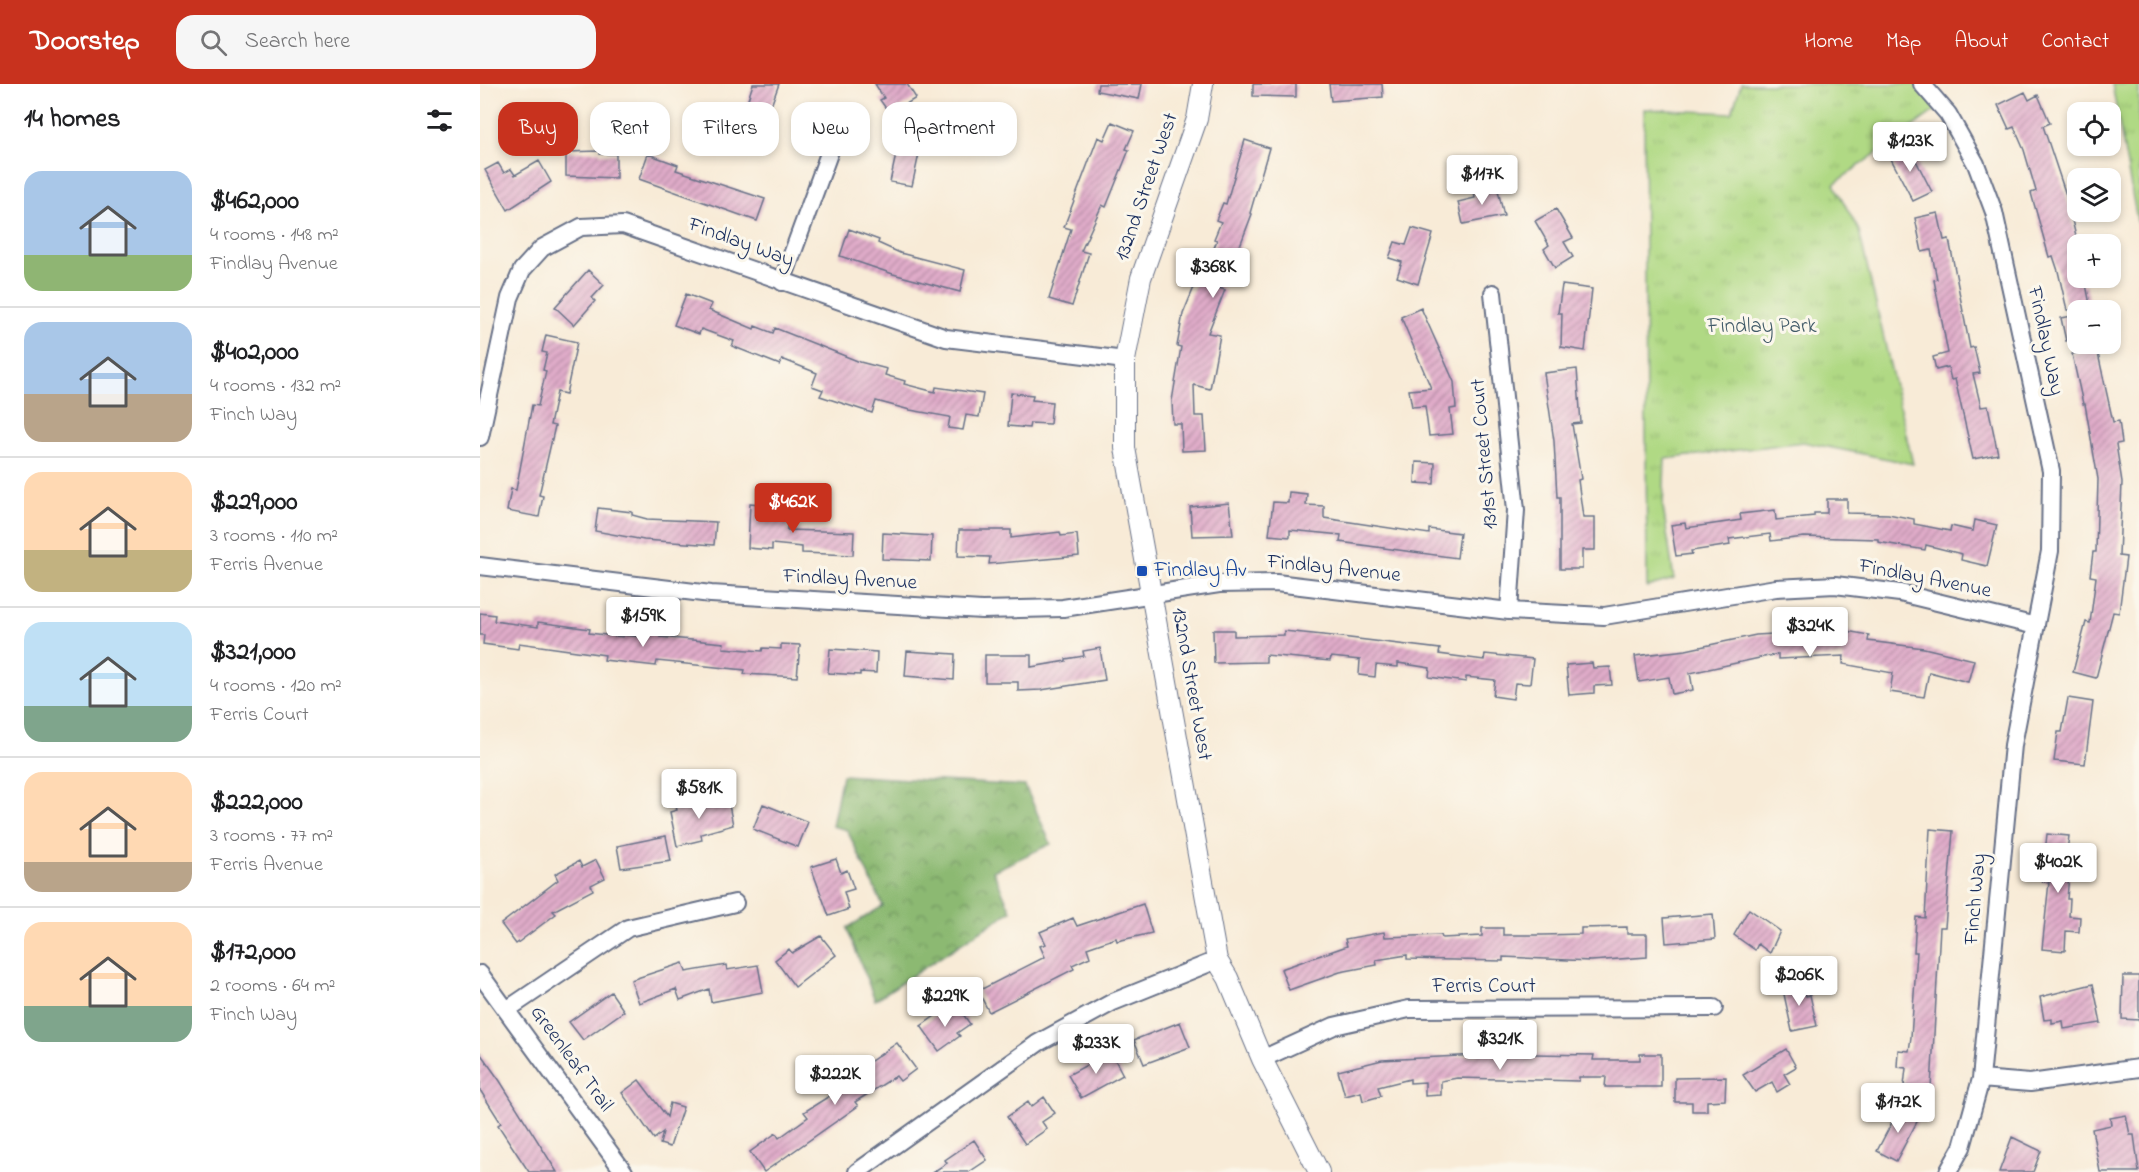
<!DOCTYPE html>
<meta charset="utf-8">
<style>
body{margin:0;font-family:"Indie Flower",sans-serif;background:#f6f6f6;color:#202124;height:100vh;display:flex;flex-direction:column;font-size:22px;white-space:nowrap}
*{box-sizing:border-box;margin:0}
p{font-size:20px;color:#757577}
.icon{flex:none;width:33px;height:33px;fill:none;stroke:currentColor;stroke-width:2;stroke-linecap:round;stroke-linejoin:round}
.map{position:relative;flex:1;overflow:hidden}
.sheet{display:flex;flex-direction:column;background:#fff;width:480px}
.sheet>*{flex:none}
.hud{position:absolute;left:18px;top:18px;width:570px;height:54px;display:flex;gap:12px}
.buttons{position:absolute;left:1587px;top:18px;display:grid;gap:12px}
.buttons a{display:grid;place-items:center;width:54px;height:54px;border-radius:12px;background:#fff;box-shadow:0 3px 9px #0003;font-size:30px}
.price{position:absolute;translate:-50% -51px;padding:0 14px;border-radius:6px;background:#fff;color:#222;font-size:20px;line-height:39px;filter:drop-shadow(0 2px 3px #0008)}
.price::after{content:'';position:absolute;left:50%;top:36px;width:18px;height:14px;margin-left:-9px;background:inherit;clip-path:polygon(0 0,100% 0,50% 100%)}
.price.on{background:#c8321e;color:#fff}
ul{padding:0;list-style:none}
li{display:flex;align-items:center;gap:18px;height:150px;padding:0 24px}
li+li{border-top:2px solid #e0e0e0}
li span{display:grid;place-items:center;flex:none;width:168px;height:120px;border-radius:18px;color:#555}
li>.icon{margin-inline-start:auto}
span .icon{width:72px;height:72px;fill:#fffc;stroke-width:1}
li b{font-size:26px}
h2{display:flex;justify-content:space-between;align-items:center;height:72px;padding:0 24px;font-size:26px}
.pill{padding:0 21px;border-radius:18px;background:#fff;box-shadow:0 3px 9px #0003;font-size:21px;line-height:54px}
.pill.on{background:#c8321e;color:#fff}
header{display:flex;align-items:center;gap:36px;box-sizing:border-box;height:84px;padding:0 30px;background:#c8321e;color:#fff}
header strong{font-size:28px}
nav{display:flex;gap:33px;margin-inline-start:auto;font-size:21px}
.search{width:420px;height:54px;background:#f6f6f6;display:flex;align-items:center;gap:15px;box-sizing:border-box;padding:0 21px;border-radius:18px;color:#757577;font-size:22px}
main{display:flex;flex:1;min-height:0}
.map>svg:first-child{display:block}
.forest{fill:url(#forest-crowns);stroke:#547468;stroke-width:1.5}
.park{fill:url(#park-tufts);stroke:#668471;stroke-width:1.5}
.building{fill:url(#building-hatch)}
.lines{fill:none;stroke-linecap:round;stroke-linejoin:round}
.minor-casing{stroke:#687188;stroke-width:20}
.tertiary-casing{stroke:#687188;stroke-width:22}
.minor{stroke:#fff;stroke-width:16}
.tertiary{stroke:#fff;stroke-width:20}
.transit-dot{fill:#1a4fb4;stroke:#fbf7ec;stroke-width:2}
.labels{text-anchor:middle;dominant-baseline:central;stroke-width:6;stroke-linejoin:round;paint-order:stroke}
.street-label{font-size:21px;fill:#1b2f5e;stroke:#fbf7ec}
.park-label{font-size:21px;fill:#405a68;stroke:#fbf7ec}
.transit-label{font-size:21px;fill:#164399;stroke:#fbf7ec;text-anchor:start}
</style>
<header>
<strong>Doorstep</strong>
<div class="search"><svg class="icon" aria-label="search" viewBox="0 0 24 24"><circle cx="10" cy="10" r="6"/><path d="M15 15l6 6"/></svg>Search here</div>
<nav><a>Home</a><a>Map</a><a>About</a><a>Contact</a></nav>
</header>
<main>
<section class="sheet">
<h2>14 homes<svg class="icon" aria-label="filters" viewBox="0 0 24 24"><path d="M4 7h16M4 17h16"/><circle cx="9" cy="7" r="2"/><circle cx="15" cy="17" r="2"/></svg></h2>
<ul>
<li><span style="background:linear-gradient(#a9c7e8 70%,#8fb573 0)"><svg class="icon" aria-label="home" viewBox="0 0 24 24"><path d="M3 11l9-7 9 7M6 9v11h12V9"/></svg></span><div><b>$462,000</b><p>4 rooms · 148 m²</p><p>Findlay Avenue</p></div></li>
<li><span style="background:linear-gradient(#a9c7e8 60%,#b9a48a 0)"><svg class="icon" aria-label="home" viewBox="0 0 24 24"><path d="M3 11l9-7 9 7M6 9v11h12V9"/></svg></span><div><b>$402,000</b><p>4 rooms · 132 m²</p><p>Finch Way</p></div></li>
<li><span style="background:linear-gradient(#ffd9b3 65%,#c2b280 0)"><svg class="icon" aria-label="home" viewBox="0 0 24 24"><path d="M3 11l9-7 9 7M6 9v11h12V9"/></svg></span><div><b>$229,000</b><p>3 rooms · 110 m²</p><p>Ferris Avenue</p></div></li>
<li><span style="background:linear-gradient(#bfe0f5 70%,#7fa58c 0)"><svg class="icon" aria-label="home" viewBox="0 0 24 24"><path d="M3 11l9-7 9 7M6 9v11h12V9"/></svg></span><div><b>$321,000</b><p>4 rooms · 120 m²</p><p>Ferris Court</p></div></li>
<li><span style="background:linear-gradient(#ffd9b3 75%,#b9a48a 0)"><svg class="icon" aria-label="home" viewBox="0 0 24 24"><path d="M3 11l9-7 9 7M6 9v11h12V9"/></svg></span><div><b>$222,000</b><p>3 rooms · 77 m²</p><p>Ferris Avenue</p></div></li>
<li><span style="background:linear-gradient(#ffd9b3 70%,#7fa58c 0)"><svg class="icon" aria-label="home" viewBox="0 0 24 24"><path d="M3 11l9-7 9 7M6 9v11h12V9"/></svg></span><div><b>$172,000</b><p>2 rooms · 64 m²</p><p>Finch Way</p></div></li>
</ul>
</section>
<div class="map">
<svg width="1659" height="1088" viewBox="0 0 1659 1088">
<defs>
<pattern id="forest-crowns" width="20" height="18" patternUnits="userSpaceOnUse" patternTransform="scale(1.5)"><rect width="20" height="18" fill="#8cb972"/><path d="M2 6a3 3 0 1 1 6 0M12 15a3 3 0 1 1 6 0" fill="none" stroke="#729761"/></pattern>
<pattern id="park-tufts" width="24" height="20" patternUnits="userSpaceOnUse" patternTransform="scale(1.5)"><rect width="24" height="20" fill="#b0d984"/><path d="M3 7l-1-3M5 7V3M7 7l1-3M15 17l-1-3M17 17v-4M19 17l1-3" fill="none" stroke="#97bb74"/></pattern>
<pattern id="building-hatch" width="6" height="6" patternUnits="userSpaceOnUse" patternTransform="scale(1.5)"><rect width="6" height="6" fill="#e0acc9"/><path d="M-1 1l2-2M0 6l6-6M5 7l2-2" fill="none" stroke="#b58ca6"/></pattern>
</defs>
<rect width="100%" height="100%" fill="#fbf7ec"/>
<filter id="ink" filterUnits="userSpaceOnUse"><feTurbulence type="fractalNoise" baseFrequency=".0167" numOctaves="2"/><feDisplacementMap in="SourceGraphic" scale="12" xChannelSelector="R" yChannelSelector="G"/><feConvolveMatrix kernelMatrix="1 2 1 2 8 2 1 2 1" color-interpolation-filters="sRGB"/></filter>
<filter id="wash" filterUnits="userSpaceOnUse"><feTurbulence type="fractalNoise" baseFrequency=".008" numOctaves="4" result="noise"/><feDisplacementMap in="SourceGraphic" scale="24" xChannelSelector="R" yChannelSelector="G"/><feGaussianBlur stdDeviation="1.35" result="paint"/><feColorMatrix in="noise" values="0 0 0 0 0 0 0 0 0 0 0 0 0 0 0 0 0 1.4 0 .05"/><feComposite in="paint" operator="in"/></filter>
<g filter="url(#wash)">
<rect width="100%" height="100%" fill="#f8ebd7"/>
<path class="forest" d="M362,691l183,11 26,58 -58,27 18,40 -136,89 -28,-72 36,-22 -36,-76 -15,-4z"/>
<path class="park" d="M1261,0h182l18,22 -107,78 25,47 54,233 -110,-22 -138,17 -2,48 11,72 -27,8 -3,-478 88,4z
M1632,0h27v147z"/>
<g id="blocks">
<path class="building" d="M273,0h26l-18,49 -21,-9z
M395,0h32l9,14 -26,16 -10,-14 4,-2z
M618,0h44l-3,15 -42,-8z
M773,0h43v13l-43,-1z
M849,0h53l1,13 -52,4z
M1545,8l4,8 9,-5 12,28 -7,3 23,69 12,50v4l-6,1 6,28 2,7 6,-1 5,26h-24l-9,-39 -5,-15 -4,1 -18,-64 5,-2 -12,-41 -10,-23 -5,2 -11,-24z
M632,38l22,9 -8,18 3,1 -23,57 -4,-2 -21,46 8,2 -17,53 -23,-7 22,-70 -7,-2 34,-90 6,3z
M422,43l22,4 -12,55 -22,-4z
M765,56l24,8 -19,65 2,1 -19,50 -4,-2 -10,26 6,2 -17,43 12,2 -10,54 -16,-4 1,31h9l2,34 -24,1 -1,-27h-8l-1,-23 9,-54 -4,-1 6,-32 14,-34 4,2 16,-42 -3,-1 7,-17 -5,-2 7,-17 3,1z
M1428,61l24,47 -19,9 -24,-46z
M120,67v3h16v24l-50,-2v-24z
M168,70l30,11 -2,5 89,29 -8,22 -118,-42z
M59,77l12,21 -43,28 -23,-40 13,-7 6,10 7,-4 4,6z
M1017,102l7,30 -41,8 -5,-22 17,-4 -1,-7z
M1076,125l17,29 -9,4 9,15 -18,11 -11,-19 5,-4 -14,-24z
M1458,129l6,27 5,-1 21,109 4,-1 6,26 -7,1 8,33 7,-1 10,48 -25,5 -18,-80 -4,1 -3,-13 -12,3 -3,-13 15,-4 -14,-73 3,-1 -6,-29 -9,2 -7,-34z
M932,144l21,6 -15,50 -21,-7 5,-15 -13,-4 6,-16 11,3z
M369,145l30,11 -1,3 22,10 65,17 -5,22 -67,-18 -53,-18z
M108,186l16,15 -12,13 3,3 -21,24 -19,-18z
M1082,201l30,4 -7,62 -24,-4 1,-34h-4z
M206,210l26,10 -3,6 45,19 1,-3 18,7 2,-5 85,34 27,7 -2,6 20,6 -1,3 31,8 1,-5 47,7 -4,23 -13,-2 -3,15 -15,-2 2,-11 -40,-7 -34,-9 -4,12 -52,-17 3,-6 -11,-4 5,-13 -35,-14 -2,6 -48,-19 2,-5 -33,-12 -2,5 -25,-9z
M941,224l33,74 2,26 -6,1 3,25 -24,2 -4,-30 -13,1 -3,-17 22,-2 -30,-71z
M1598,231v23l-12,3 -5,-23z
M66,251l31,7 -11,52 -9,-2 -7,33 5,1 -16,69 4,1 -4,21 -32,-6 4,-22 5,1 16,-85 6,1 8,-35 -3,-1 4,-17 -5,-1z
M1617,265l16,73 6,-1 3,22 -6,1 6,38 -3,74 7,1 -7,56 -6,-1 -17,66 -23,-6 13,-50 4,1 6,-46 -6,-1 3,-24h3l2,-73 -13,-75h-2l-11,-50z
M1097,285l4,54 -9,1 9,55 -3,1 5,37h12v33h-13v19h-22v-72h-3l-3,-56 -10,-68z
M531,309l22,2 -1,5 20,2 -2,22 -20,-1 -1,5 -21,-2z
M936,378l19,1 -1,21 -19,-1z
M809,408l18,2 -1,11 18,1v12l105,16v-5l31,4 -3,25 -117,-16 1,-7 -51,-5v7l-21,-2 4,-33 15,1z
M1347,415h20v14l41,1 26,5v5l36,7 1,-5 22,5 2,-11 22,5 -10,41 -26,-6 1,-6 -36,-9 -1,5 -47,-8v-3l-74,-2 -33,4 -1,-7 -41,5 1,6 -39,6 1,3 -16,2 -5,-31 14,-2 1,5 55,-8 -1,-6 35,-4 1,10 38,-4v-3h13z
M270,419l38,4 -1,23 67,2 -1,23 -51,-2v-6l-30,-3v6l-24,-2z
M749,419l4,32 -41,1 -2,-29z
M118,424l34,4v3l15,4 69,3 -2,23 -70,-5 -49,-9z
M479,446h52v8l49,-6 1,4 16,-2 2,22 -90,8 1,-7 -32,-1z
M403,449l49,3 -1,25 -49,-2z
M0,529l15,2 -1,6 44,6v-5l52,7 -1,4 34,4v-2l18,2 1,-5 19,2 -1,3 64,6 -1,5 39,3 1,-3 18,1v-5l19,1 -3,32 -53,-3 1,-4 -88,-9 -1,5 -52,-6 1,-5 -86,-12 -1,6 -35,-5 1,-9h-4z
M733,546h21v6l50,-1v-4l49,5 107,13 -1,5 45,6 1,-6 48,5 -3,25 -15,-1 -2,16 -20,-3 2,-16 -29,-3v5l-37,-5 1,-9 -32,-5v4l-22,-2 -1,12 -16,-2 1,-15 -29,-3 -1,4 -64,-6v7l-52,1z
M1361,546l28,5 -1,6 56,7 50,12 -6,22 -39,-10 -5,25 -34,-5 3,-19 -50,-9 1,-8 -66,3v-5l-88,19 3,17 -21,4 -3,-17 -30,5 -4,-26 51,-6 70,-15z
M620,564l5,32 -64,10 -23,1v-9h-33v-27h46v12l35,-6v-2l18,-3 -1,-5z
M350,565l47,3 -1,21 -16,-1v3l-32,-2z
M427,567l48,3 -1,26 -49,-4z
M1112,579l1,5 17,-1 2,18 -18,1v7l-25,2 -3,-30z
M1588,614l25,4 -8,62 -31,-3 4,-29h4z
M214,715l2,8 32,-7 5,25 -32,9 1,6 -25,6 -7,-34 7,-2 -2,-8z
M283,720l45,18 -10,25 -45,-18z
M1450,745l23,2 -8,96h-5l-9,161 -27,-2 2,-18 -9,-1 1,-17 11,1 2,-14 6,-85h-3l2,-35 9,1z
M1567,750l22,2 -2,15h4l-4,48h3l-1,17 11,1 -1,15 -13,-1 -1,20 -23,-2 7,-67 -7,-1z
M186,752l5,25 -50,7 -4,-22z
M356,775l5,14 6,-3 7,19 -10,3 5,17 -20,7 -18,-49z
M116,776l9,18 -14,7 2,5 -40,21 3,3 -40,30 -15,-20 57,-44 -3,-6 24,-13 3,6z
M663,820l9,29 -35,8 -1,-3 -29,10 3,9 -18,8 2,4 -85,43 -11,-21 67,-34 -5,-11 6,-2 -6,-12 33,-14 4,8z
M1269,825l31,22 -10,22 -12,-9 -3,6 -21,-15z
M1233,830l2,25 -49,4 -2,-25z
M1147,843v7h20v23l-56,4 -88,-4v4l-96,-2v-4l-31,5 1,5 -37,7 -51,18 -8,-21 66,-23 -2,-7 39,-7 1,5 56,-2 1,3 40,-2v-8h21v7h40l38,-1v-6z
M341,852l15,19 -41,32 -20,-27 14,-11 3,4z
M203,879l3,9 40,-7 1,5 31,-5 5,27 -52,10 -2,-13 -29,11 -4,-11 -37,14 -8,-23z
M1643,892h16v44l-17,-1z
M1322,897l4,15 4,-1 7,31 -25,5 -10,-46z
M1613,900l8,39 -37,6 -1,-8 -11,2v-4l-8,1 -4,-23z
M131,908l13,19 -41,29 -14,-18z
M478,923l12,17 -13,9 3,3 -21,15 -18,-25 21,-15 4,5z
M700,938l10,25 -46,17 -10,-24z
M417,959l19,26 -16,12 -4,-5 -41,26 3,4 -94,66 -14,-20 26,-19 3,5 29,-21 -4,-5 54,-34 -4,-5z
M1306,965l10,18 -12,7 6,10 -13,8 -5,-10 -17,10 -12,-17z
M631,968l12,23 -42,23 -13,-23z
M0,969l20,28 57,91h-28l-31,-47 3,-2 -21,-33z
M998,969l116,2 -1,5h47v-6h21v33h-56l1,-10h-27v4l-122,-3 -16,3v14l-16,1v-14l-15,1v-4l-32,8 3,9 -18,5 -2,-9 -16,4 -7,-25 44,-11 96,-5z
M1246,993l-1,23 -18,1v10h-15v-9h-17v-24z
M159,996l28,37 3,-14 13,4 -13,40 -10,-3 3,-12 -9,7 -32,-46z
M564,1013l11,16 -13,9 5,7 -22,15 -18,-27 21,-15 3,5z
M1423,1023l17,9 -24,45 -19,-10 22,-42 3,1z
M1646,1031l4,20h4l5,37h-39l-8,-43 19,-4 -1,-7z
M1532,1053l29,14 -8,21h-34z
M494,1056l13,20 -18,12h-36l14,-9 -2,-3z"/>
</g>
</g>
<g filter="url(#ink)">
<use href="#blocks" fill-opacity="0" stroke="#687188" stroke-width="1.5"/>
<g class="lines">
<g class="minor-casing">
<path id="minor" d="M1442,0l26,30 28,50 18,48 57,259 -1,80 -37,194 -32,334 -19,68 -14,25
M302,198l49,-134
M1013,209l23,217 -7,101
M0,353l30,-139 12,-28 20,-22 39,-21 42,-2 323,113 179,22
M0,482l231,28 271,16 81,-2 156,-24 57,-1 233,28 95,5 172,-28 59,-3 65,8 136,33
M0,890l144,198
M28,925l120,-81 107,-25
M782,975l72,-33 75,-17 305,-1
M1501,995l49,4 109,-15
M377,1088l181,-129 75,-41 104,-42"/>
</g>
<g class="tertiary-casing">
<path id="tertiary" d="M723,0l-6,35 -56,159 -16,82v88l92,512 11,18 34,81 57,113"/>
</g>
<use href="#minor" class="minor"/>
<use href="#tertiary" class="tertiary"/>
</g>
</g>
<rect class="transit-dot" x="656" y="481" width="12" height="12" rx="3"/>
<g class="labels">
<g class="street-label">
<text transform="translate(667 103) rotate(-71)">132nd Street West</text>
<text transform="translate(261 159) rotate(20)">Findlay Way</text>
<text transform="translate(1565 257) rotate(78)">Findlay Way</text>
<text transform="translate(1005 370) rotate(-95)">131st Street Court</text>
<text transform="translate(854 485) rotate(6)">Findlay Avenue</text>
<text transform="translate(1445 495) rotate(11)">Findlay Avenue</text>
<text transform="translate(370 496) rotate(3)">Findlay Avenue</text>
<text transform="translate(711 600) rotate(80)">132nd Street West</text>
<text transform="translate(1496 815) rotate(-85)">Finch Way</text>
<text x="1004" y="903">Ferris Court</text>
<text transform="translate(91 975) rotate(54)">Greenleaf Trail</text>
</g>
<g class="park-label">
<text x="1282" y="243">Findlay Park</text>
</g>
<g class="transit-label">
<text x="674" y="487">Findlay Av</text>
</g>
</g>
</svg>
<div class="buttons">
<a><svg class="icon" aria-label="locate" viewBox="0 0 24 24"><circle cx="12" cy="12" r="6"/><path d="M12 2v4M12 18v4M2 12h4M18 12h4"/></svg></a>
<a><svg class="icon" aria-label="layers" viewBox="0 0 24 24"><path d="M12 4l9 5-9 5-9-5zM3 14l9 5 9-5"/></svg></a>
<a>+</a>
<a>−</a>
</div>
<b class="price" style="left:1430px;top:89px">$123K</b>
<b class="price" style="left:1002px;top:122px">$117K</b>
<b class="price" style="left:733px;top:215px">$368K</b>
<b class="price on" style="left:313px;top:450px">$462K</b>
<b class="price" style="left:163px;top:564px">$159K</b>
<b class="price" style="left:1330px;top:574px">$324K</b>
<b class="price" style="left:219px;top:736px">$581K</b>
<b class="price" style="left:1578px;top:810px">$402K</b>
<b class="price" style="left:1319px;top:923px">$206K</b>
<b class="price" style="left:465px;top:944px">$229K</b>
<b class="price" style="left:1020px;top:987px">$321K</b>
<b class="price" style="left:616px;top:991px">$233K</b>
<b class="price" style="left:355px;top:1022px">$222K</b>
<b class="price" style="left:1418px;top:1050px">$172K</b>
<div class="hud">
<a class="pill on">Buy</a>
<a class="pill">Rent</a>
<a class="pill">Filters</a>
<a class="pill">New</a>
<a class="pill">Apartment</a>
</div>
</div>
</main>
